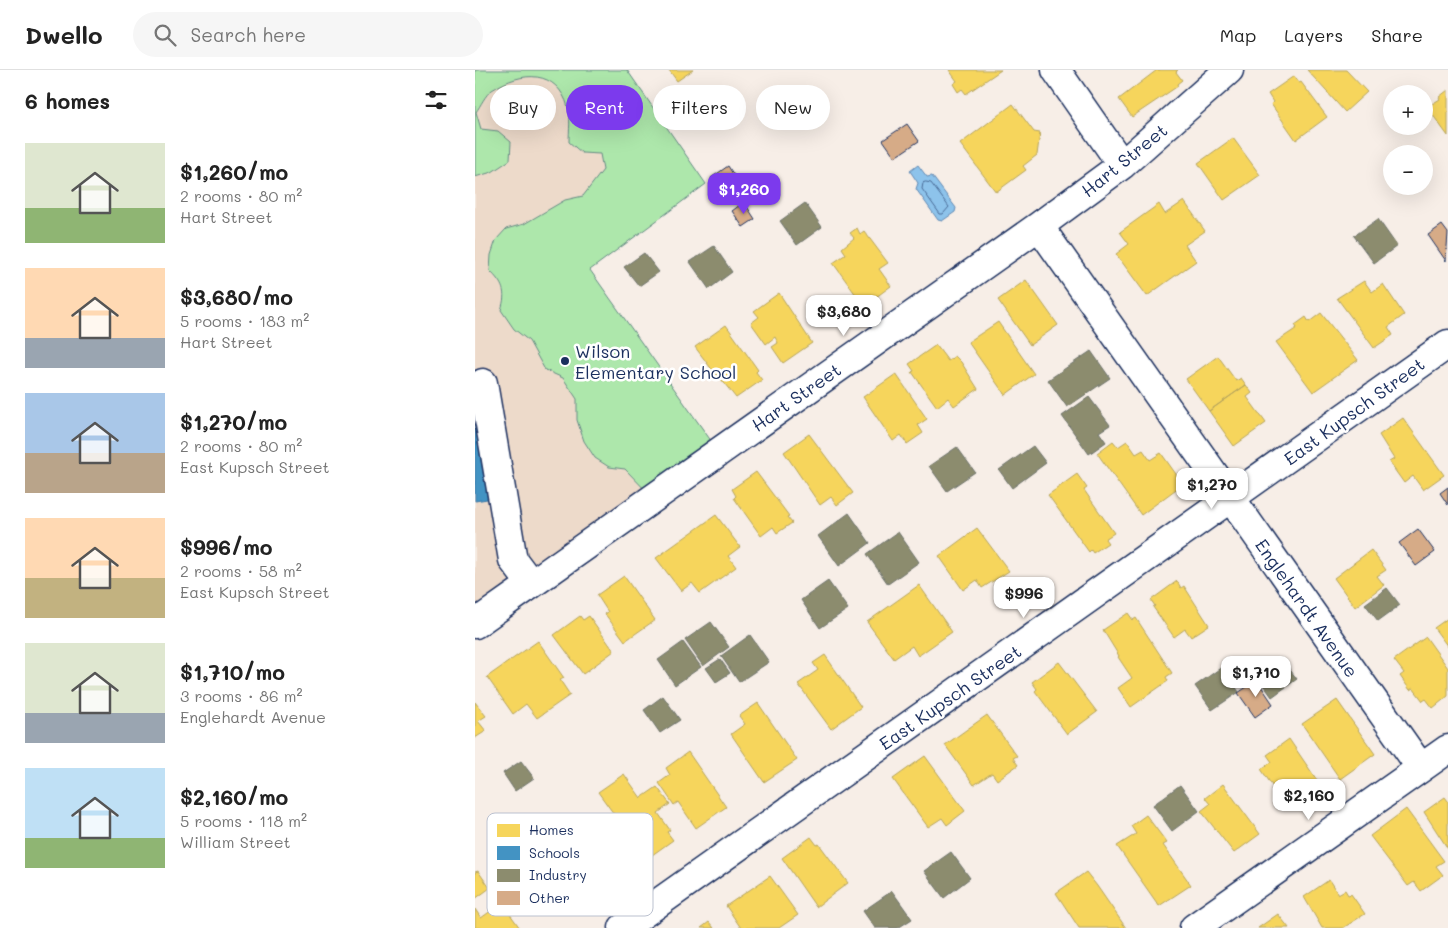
<!DOCTYPE html>
<meta charset="utf-8">
<style>
body{margin:0;font-family:Mali,sans-serif;background:#f6f6f6;color:#222;height:100vh;display:flex;flex-direction:column;font-size:19px;white-space:nowrap}
*{box-sizing:border-box;margin:0}
p{font-size:16px;color:#767676}
.icon{flex:none;width:28px;height:28px;fill:none;stroke:currentColor;stroke-width:2;stroke-linecap:round;stroke-linejoin:round}
.map{position:relative;flex:1;overflow:hidden}
.sheet{display:flex;flex-direction:column;background:#fff;width:475px}
.sheet>*{flex:none}
.top-card{position:absolute;left:15px;top:15px;width:475px;height:45px;display:flex;gap:10px}
.buttons{position:absolute;left:908px;top:15px;display:grid;gap:10px}
.buttons a{display:grid;place-items:center;width:50px;height:50px;border-radius:50%;background:#fff;box-shadow:0 5px 20px #0002;font-size:25px}
.price{position:absolute;translate:-50% -42px;padding:0 11px;border-radius:10px;background:#fff;color:#222;font-size:16px;line-height:32px;filter:drop-shadow(0 1px 2px #0008)}
.price::after{content:'';position:absolute;left:50%;top:30px;width:15px;height:11px;margin-left:-8px;background:inherit;clip-path:polygon(0 0,100% 0,50% 100%)}
.price.on{background:#7c3aed;color:#fff}
ul{padding:0;list-style:none}
li{display:flex;align-items:center;gap:15px;height:125px;padding:0 25px}
li span{display:grid;place-items:center;flex:none;width:140px;height:100px;border-radius:0px;color:#555}
li>.icon{margin-inline-start:auto}
span .icon{width:60px;height:60px;fill:#fffc;stroke-width:1}
li b{font-size:21px}
h2{display:flex;justify-content:space-between;align-items:center;height:60px;padding:0 25px;font-size:21px}
.tag{padding:0 18px;border-radius:22px;background:#fff;box-shadow:0 5px 20px #0002;font-size:18px;line-height:45px}
.tag.on{background:#7c3aed;color:#fff}
header{display:flex;align-items:center;gap:30px;box-sizing:border-box;height:70px;padding:0 25px;background:#fff;border-bottom:1px solid #e0e0e0}
header strong{font-size:24px}
nav{display:flex;gap:28px;margin-inline-start:auto;font-size:18px}
.search{width:350px;height:45px;background:#f6f6f6;display:flex;align-items:center;gap:12px;box-sizing:border-box;padding:0 18px;border-radius:28px;color:#767676;font-size:19px}
main{display:flex;flex:1;min-height:0}
.map>svg:first-child{display:block}
.built{fill:#eddaca}
.green{fill:#ade7ab;stroke:#648b84}
.water{fill:#8dc3eb;stroke:#5f88b3}
.homes{fill:#f6d55c;stroke:#b4a35d}
.schools{fill:#4393c3;stroke:#3775a5}
.industry{fill:#8c8c6e;stroke:#6a7069}
.lines{fill:none;stroke-linecap:round;stroke-linejoin:round}
.shore{stroke:#496a96;stroke-width:1}
.building{fill:#d6ab87;stroke:#1b2f5e}
.minor-casing{stroke:#1b2f5e;stroke-width:31}
.minor{stroke:#fff;stroke-width:28}
.poi-dot{fill:#1b2f5e;stroke:#fff;stroke-width:2}
.labels{text-anchor:middle;dominant-baseline:central;stroke-width:5;stroke-linejoin:round;paint-order:stroke}
.street-label{font-size:18px;fill:#1b2f5e;stroke:#fff}
.poi-label{font-size:18px;fill:#1b2f5e;stroke:#fff;text-anchor:start}
.key{fill:#fff;stroke:#bbc1cf;stroke-width:1}
.key-label{font-size:14px;fill:#1b2f5e}
</style>
<header>
<strong>Dwello</strong>
<div class="search"><svg class="icon" aria-label="search" viewBox="0 0 24 24"><circle cx="10" cy="10" r="6"/><path d="M15 15l6 6"/></svg>Search here</div>
<nav><a>Map</a><a>Layers</a><a>Share</a></nav>
</header>
<main>
<section class="sheet">
<h2>6 homes<svg class="icon" aria-label="filters" viewBox="0 0 24 24"><path d="M4 7h16M4 17h16"/><circle cx="9" cy="7" r="2"/><circle cx="15" cy="17" r="2"/></svg></h2>
<ul>
<li><span style="background:linear-gradient(#dfe7d0 65%,#8fb573 0)"><svg class="icon" aria-label="home" viewBox="0 0 24 24"><path d="M3 11l9-7 9 7M6 9v11h12V9"/></svg></span><div><b>$1,260/mo</b><p>2 rooms · 80 m²</p><p>Hart Street</p></div></li>
<li><span style="background:linear-gradient(#ffd9b3 70%,#9aa5b1 0)"><svg class="icon" aria-label="home" viewBox="0 0 24 24"><path d="M3 11l9-7 9 7M6 9v11h12V9"/></svg></span><div><b>$3,680/mo</b><p>5 rooms · 183 m²</p><p>Hart Street</p></div></li>
<li><span style="background:linear-gradient(#a9c7e8 60%,#b9a48a 0)"><svg class="icon" aria-label="home" viewBox="0 0 24 24"><path d="M3 11l9-7 9 7M6 9v11h12V9"/></svg></span><div><b>$1,270/mo</b><p>2 rooms · 80 m²</p><p>East Kupsch Street</p></div></li>
<li><span style="background:linear-gradient(#ffd9b3 60%,#c2b280 0)"><svg class="icon" aria-label="home" viewBox="0 0 24 24"><path d="M3 11l9-7 9 7M6 9v11h12V9"/></svg></span><div><b>$996/mo</b><p>2 rooms · 58 m²</p><p>East Kupsch Street</p></div></li>
<li><span style="background:linear-gradient(#dfe7d0 70%,#9aa5b1 0)"><svg class="icon" aria-label="home" viewBox="0 0 24 24"><path d="M3 11l9-7 9 7M6 9v11h12V9"/></svg></span><div><b>$1,710/mo</b><p>3 rooms · 86 m²</p><p>Englehardt Avenue</p></div></li>
<li><span style="background:linear-gradient(#bfe0f5 70%,#8fb573 0)"><svg class="icon" aria-label="home" viewBox="0 0 24 24"><path d="M3 11l9-7 9 7M6 9v11h12V9"/></svg></span><div><b>$2,160/mo</b><p>5 rooms · 118 m²</p><p>William Street</p></div></li>
</ul>
</section>
<div class="map">
<svg width="973" height="858" viewBox="0 0 973 858">
<rect width="100%" height="100%" fill="#f7eee7"/>
<filter id="ink" filterUnits="userSpaceOnUse"><feTurbulence type="fractalNoise" baseFrequency=".02" numOctaves="2"/><feDisplacementMap in="SourceGraphic" scale="10" xChannelSelector="R" yChannelSelector="G"/><feConvolveMatrix kernelMatrix="1 2 1 2 8 2 1 2 1" color-interpolation-filters="sRGB"/></filter>
<g filter="url(#ink)">
<path class="built" d="M0,0h152l79,114 -116,86 129,182 -244,171z"/>
<path class="green" d="M0,0h152l79,114 -116,86 129,182 -66,46 -28,-29 -16,-2 -14,-9 -11,-17 -7,-21v-21l-14,-21 -18,-8 -16,-29 -15,-12 -13,-19c6,-18 2,-26 -11,-39l1,-16 5,-15 10,-11 18,-5 41,-24 18,-4 20,-26 -3,-16 -18,-1 -13,-11c0,-11 2,-25 -1,-35 -11,-37 -45,-37 -76,-17 -7,5 -11,15 -16,22l5,17 17,2 13,11 -1,18 -18,12 -17,5z"/>
<path class="water" d="M443,95l9,12 5,-1 24,32 -1,4 -13,9 -4,-1 -22,-31 2,-6 -8,-12z"/>
<path class="homes" d="M194,0h24l-16,11z
M474,0h52l-35,24 -4,-5 -4,3 -5,-8 4,-3z
M682,0h21l-2,2 6,8 -5,4 1,2 -46,31 -13,-18z
M832,0h39l21,22 -22,20z
M819,6l5,7 2,-1 26,35 -31,23 -25,-36 2,-2 -5,-8z
M973,20v46l-21,-29 13,-8 -1,-2z
M538,34l21,28 6,1 -3,22 -14,11 3,4 -30,22 -36,-48z
M758,68l27,37 -36,25 -26,-37z
M709,131l21,30 -20,14 11,16 -49,35 -31,-42 13,-10 -9,-12 39,-28 6,10z
M382,158l3,6 4,-3 24,32 -9,6 12,17 -27,20 -31,-43 13,-9 -4,-6 12,-10 -4,-5z
M551,210l32,45 -28,20 -32,-45z
M889,211l8,11 11,-8 21,31 -16,12 5,8 -19,13 -37,-50z
M304,223l33,50 -29,20 -11,-16 6,-4 -3,-6 -9,7 -15,-21 8,-6 -5,-6z
M846,243l37,47 -45,32 -37,-50 21,-14 -2,-3 11,-8 3,5z
M523,252l36,52 -29,21 -37,-53z
M251,255l32,45 -2,2 6,8 -26,18 -19,-24 -1,1 -21,-28z
M461,275l12,16 7,-5 6,6 17,27 -24,17 -6,-8 -11,9 -25,-35 2,-1 -5,-7z
M743,286l18,25 5,-3 5,7 -37,26 -23,-32z
M421,304l31,45 -9,6 5,8 -16,11 -6,-9 -8,6 -30,-44z
M771,315l6,8 -5,4 19,26 -32,23 -25,-35z
M928,348l41,57 -21,15 -10,-14 -9,7 -15,-21 5,-3 -15,-24z
M334,364l44,59 -16,12 -6,-8 -11,8 -36,-53z
M638,371l5,6 9,-6 9,13 7,-4 7,10 11,-7 22,31 -42,31 -44,-62z
M281,402l33,44 -2,1 5,6 -15,10 -4,-6 -12,9 -27,-38 2,-2 -4,-7z
M602,404l10,14 -3,2 30,43 -9,6 3,4 -15,10 -2,-3 -2,2 -41,-57z
M241,445l24,32 -12,9 8,11 -36,26 -8,-10 -11,8 -25,-33z
M502,458l32,43 -27,17 -5,-8 -14,10 -24,-34z
M896,480l15,20 -9,6 7,9 -29,22 -21,-29z
M149,506l31,44 -30,21 -20,-27 3,-2 -11,-17z
M702,511l4,7 3,-2 25,39 -18,12 -6,-8 -11,8 -21,-30 2,-1 -4,-6z
M444,515l33,47 -34,24 -6,-10 -18,13 -27,-37z
M653,543l5,7 3,-2 36,55 -6,4 2,4 -37,26 -13,-19 14,-10 -14,-21 1,-1 -16,-26z
M105,546l3,4 6,-4 25,35 -31,23 -29,-39z
M973,548v29l-14,-19z
M951,567l22,31v28l-15,12 -7,-9 -3,2 -10,-13 -3,2 -10,-14 4,-3 -10,-13z
M63,571l26,37 -4,2 10,15 -33,23 -11,-14 -13,10 -26,-37z
M350,585l36,52 -30,22 -33,-45 20,-14 -5,-7z
M584,592l38,50 -30,22 -32,-43 2,-2 -5,-7z
M862,630l38,54 -35,25 -38,-55z
M0,632l11,14 -8,5 8,10 -11,7z
M283,633l39,57 -33,22 -33,-48 14,-10 -6,-8z
M512,645l30,41 -4,2 5,7 -21,15 -5,-7 -18,12 -29,-40z
M814,669l34,50 -26,19 -18,-21 -4,3 -14,-21 11,-7 -5,-7z
M213,682l38,55 -30,21 -18,-26 -4,3 -15,-22 11,-8 -4,-7z
M450,686l40,55 -18,14 -5,-7 -14,9 -35,-48z
M149,704l17,24 16,-11 13,17 -12,9 12,17 -3,2 6,8 -25,18 -6,-9 -2,1 -42,-58z
M748,714l37,50 -26,19 -33,-42 9,-7 -5,-6z
M970,727l3,4v48l-24,-37z
M931,739l38,52 -8,5 7,9 -22,16 -7,-9 -6,4 -38,-50z
M671,745l21,28 -4,2 28,40 -32,21 -42,-60 19,-12 -5,-8z
M336,767l6,8 2,-1 29,39 -32,24 -34,-49z
M3,801l12,17 -15,11v-27z
M611,802l11,14 29,42h-47l-23,-35z
M295,806l28,39 -19,13h-38l-15,-22z
M854,810l9,14 7,-4 3,5 3,-1 14,20 -22,14h-21l-18,-31z
M27,833l18,25h-45v-19l6,9z
M803,844l11,14h-31z
M234,852l5,6h-13z"/>
<path class="schools" d="M0,324l18,104 -18,3z"/>
<path class="industry" d="M330,133l17,24 -25,18 -17,-24z
M903,149l19,27 -23,17 -20,-27z
M239,176l18,26 -23,17 -19,-27z
M169,183l15,19 -20,14 -15,-19z
M616,281l19,27 -43,29 -19,-27z
M614,327l21,28 -11,7 7,10 -17,12 -27,-38z
M558,376l13,17 -34,25 -13,-18z
M482,377l18,25 -28,19 -18,-25z
M374,443l21,30 -31,23 -21,-30z
M423,462l21,30 -31,22 -21,-30z
M353,511l20,28 -28,19 -19,-28z
M912,518l13,17 -22,16 -13,-17z
M236,552l18,25 -26,19 -18,-26z
M275,565l19,27 -30,20 -18,-26z
M208,572l18,25 -26,18 -17,-25z
M245,589l10,14 -14,9 -10,-14z
M809,592l13,17 -25,18 -13,-18z
M747,597l17,25 -27,18 -17,-24z
M188,626l17,24 -20,13 -16,-23z
M46,691l13,17 -19,13 -12,-18z
M705,715l19,26 -27,20 -19,-26z
M476,782l19,26 -26,20 -20,-27z
M417,821l20,28 -14,9h-23l-12,-17z"/>
<g class="lines">
<path class="shore" d="M451,112l5,1 18,24 -6,7h-3l-18,-25 1,-6z"/>
</g>
<path class="building" d="M336,31l9,13 -13,9 -9,-13z
M432,54l12,17 -24,16 -12,-17z
M253,96l7,11 -18,11 -6,-10z
M269,132l11,17 -12,8 -11,-16z
M967,155l6,8 -2,28 -18,-26z
M973,417v18l-8,-12z
M943,459l17,23 -19,14 -17,-23z
M782,610l16,24 -18,13 -17,-24z"/>
<g class="lines">
<g class="minor-casing">
<path id="minor" d="M581,0l66,95
M564,156l382,542
M8,313l30,177 18,24
M0,554l564,-398 83,-61 107,-95
M148,858l825,-584
M719,858l254,-179"/>
</g>
<use href="#minor" class="minor"/>
</g>
</g>
<circle class="poi-dot" cx="90" cy="291" r="5"/>
<g class="labels">
<g class="street-label">
<text transform="translate(649 90) rotate(-39)">Hart Street</text>
<text transform="translate(321 327) rotate(-35)">Hart Street</text>
<text transform="translate(879 341) rotate(-36)">East Kupsch Street</text>
<text transform="translate(832 538) rotate(55)">Englehardt Avenue</text>
<text transform="translate(475 627) rotate(-35)">East Kupsch Street</text>
</g>
<g class="poi-label">
<text x="100" y="281">Wilson<tspan x="100" dy="21">Elementary School</tspan></text>
</g>
</g>
<rect x="12" y="743" width="166" height="103" rx="8" class="key"/>
<rect x="22" y="754" width="23" height="13" fill="#f6d55c"/>
<rect x="22" y="776" width="23" height="14" fill="#4393c3"/>
<rect x="22" y="799" width="23" height="13" fill="#8c8c6e"/>
<rect x="22" y="821" width="23" height="14" fill="#d6ab87"/>
<g class="key-label">
<text x="54" y="765">Homes</text>
<text x="54" y="788">Schools</text>
<text x="54" y="810">Industry</text>
<text x="54" y="833">Other</text>
</g>
</svg>
<div class="buttons">
<a>+</a>
<a>−</a>
</div>
<b class="price on" style="left:269px;top:145px">$1,260</b>
<b class="price" style="left:369px;top:267px">$3,680</b>
<b class="price" style="left:737px;top:440px">$1,270</b>
<b class="price" style="left:549px;top:549px">$996</b>
<b class="price" style="left:781px;top:628px">$1,710</b>
<b class="price" style="left:834px;top:751px">$2,160</b>
<div class="top-card">
<a class="tag">Buy</a>
<a class="tag on">Rent</a>
<a class="tag">Filters</a>
<a class="tag">New</a>
</div>
</div>
</main>
